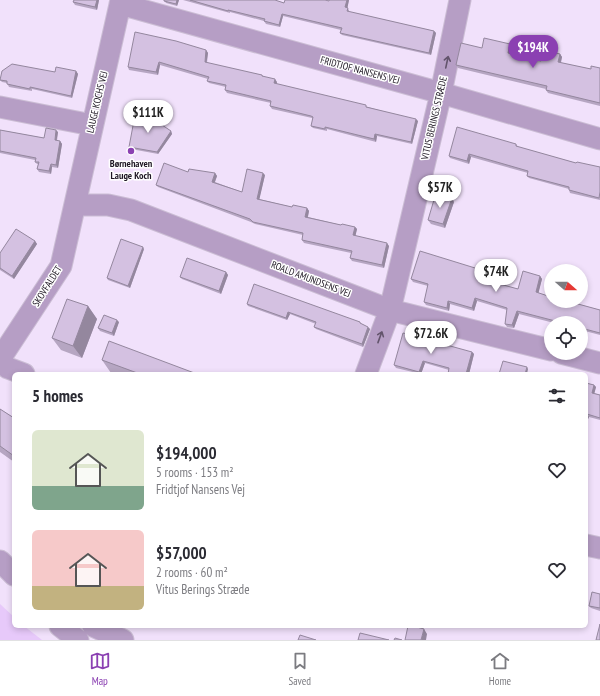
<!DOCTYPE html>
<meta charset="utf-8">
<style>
body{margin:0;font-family:"PT Sans Narrow",sans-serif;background:#f7f7f7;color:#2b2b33;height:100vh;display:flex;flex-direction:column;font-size:15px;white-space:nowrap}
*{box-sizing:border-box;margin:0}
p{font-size:13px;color:#7c7c81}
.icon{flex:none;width:22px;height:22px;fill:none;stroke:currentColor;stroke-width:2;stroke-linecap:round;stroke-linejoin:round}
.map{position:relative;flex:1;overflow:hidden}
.panel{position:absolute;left:12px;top:372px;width:576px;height:256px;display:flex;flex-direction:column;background:#fff;border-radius:6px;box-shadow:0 2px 6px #0003}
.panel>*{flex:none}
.needle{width:26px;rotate:110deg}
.controls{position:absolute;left:544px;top:264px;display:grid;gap:8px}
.controls a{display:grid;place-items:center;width:44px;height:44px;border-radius:50%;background:#fff;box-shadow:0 2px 6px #0003;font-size:20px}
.price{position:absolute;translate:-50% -34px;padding:0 9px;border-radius:14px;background:#fff;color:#222;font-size:13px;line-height:26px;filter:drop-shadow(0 1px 2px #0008)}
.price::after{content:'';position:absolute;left:50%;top:24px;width:12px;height:9px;margin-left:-6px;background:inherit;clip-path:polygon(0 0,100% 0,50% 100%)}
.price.current{background:#8b40b2;color:#fff}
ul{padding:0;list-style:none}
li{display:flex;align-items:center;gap:12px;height:100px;padding:0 20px}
li span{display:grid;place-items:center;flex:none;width:112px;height:80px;border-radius:6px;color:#555}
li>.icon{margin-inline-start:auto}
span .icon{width:48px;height:48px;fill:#fffc;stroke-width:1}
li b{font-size:17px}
h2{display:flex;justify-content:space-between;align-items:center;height:48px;padding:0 20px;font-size:17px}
.tabs{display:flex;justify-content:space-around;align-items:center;height:56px;border-top:1px solid #e1e1e2;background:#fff;font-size:11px;color:#7c7c81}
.tabs a{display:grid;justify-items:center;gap:2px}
.tabs .current{color:#8b40b2}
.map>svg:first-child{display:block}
.green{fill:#e7c9fa}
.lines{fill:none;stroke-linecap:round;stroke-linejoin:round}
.minor-casing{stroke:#cbbdd4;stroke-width:23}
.minor{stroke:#b69ec5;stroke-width:21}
.wall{fill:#b6a6c2}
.shaded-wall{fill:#94879e}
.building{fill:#d4c1e1;stroke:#94879e}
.oneway{stroke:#63546c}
.poi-dot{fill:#8b40b2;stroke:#fff;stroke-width:1.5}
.labels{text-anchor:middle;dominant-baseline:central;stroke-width:3;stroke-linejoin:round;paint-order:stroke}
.street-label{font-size:10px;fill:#1f1824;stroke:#fff}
.poi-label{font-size:10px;font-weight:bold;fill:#1f1824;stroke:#fff}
</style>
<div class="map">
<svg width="600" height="640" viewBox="0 0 600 640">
<rect width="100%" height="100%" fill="#f1e1fb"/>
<path class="green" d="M0,604l14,13v9h10l18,14h-42z"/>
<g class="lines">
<g class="minor-casing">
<path id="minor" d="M120,4l321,89 159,46
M0,107l92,18
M75,205h33l23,5 259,100 161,40
M561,353l39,10
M0,359l61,-93 60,-266
M0,362l8,6 16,6
M366,374l24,-64 51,-217 19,-93
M586,545l14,3
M0,561l14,14
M60,626l18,14
M93,626l30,14"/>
</g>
<use href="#minor" class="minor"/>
</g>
<path class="wall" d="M74,0h25l-2,10 -22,-5 -2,-3z
M164,0h15l-2,6 -11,-3z
M183,0h92l9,3 45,-2v-1h20l-2,8 2,2v2l85,19 2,2 -5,22 -89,-20 -2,-2 1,-3 -58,-14 -3,11 -14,-3 -2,-3 -34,-9v1z
M510,44l3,3 -2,7 30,7 19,-7 2,3 -1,6 30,6 9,-1v38l-52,-13 -2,-3v-1l-88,-21 -2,-3 26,-17z
M206,50l2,3 -1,10 55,12 2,2 13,5 -1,2 92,23 50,14 -6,23 -35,-8 -1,6 -49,-13v2l-14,-3 -2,-2 2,-7 -1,-1 -40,-9 -2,-3 1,-3 -44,-10 -2,-3 1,-3 -17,-4 -2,-2 1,-2 -48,-14 -2,10 -29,-5 -1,-3z
M76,71l2,3 -6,24 -40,-9v2l-23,-4 -2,-4 -5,-1 -2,-2 55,-8z
M0,130l44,8 14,-6 -1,9h3l2,3 -4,24 -6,-1 -1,7 -12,-2 -2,-3 1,-5h-1l-2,-2v-2l-35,-7z
M171,131l1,3 -14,20 -27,-5 -2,-2z
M516,144l2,3 58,16 24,4v33l-30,-7 -1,-3v-1l-40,-11 -2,-2 1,-3 -57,-16 -2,7 -19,-6 -1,-2z
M188,172l27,1 2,3 -2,6 27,10 23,-17 -6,24 33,8 15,1 2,3 -1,6 33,8 14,2 2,2 -2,7 34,10 -5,22 -32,-7 -2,-3 1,-5 -47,-10 -2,-3 1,-5 -48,-11 -4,-2 -93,-35 -2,-2z
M454,202l-9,26 -14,-4 -3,-4z
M35,241l2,3 -23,35 -14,-9v-17z
M144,249l-14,39 -22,-8 -1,-2z
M226,272l2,3 -7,19 -39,-15 -2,-2z
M488,272l2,3 -2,6 30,8 22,-13 2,3 -4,14 62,17v25l-19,-5v-7h-27l-35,-9 -5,14 -7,-1 -2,-3 2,-14 -30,-9 -3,10 -24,-7 -1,7 -23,-6 -2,-3 4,-16 -15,-4 -2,-3z
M247,304l115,20 8,5 -7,18 -47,-18 -2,-2 2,-3 -26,-10 -3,6 -39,-14z
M88,306l9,13 -15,39 -21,-8 -9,-12z
M119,322l-5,14 -14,-5 -2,-3z
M472,352l2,2 -5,20h-21l1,-4 -24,-7 -4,11 -25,-6 -2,-3z
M102,360l95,14h-82l-4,-1z
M586,383l8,2 2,2 -2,6 6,2v25l-11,-3 -2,4 -1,-1z
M0,409l14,9v44l-14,-10z
M600,594v17l-9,-3 -2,-2z"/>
<path class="shaded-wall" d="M97,0h2l-2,10 -2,-3z
M177,0h2l-2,6 -1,-2z
M347,0h2l-2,10 -2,-3z
M282,14l1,2 -3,11 -1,-2z
M434,31l2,2 -5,22 -2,-2z
M510,44l3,3 -3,10 -2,-4z
M206,50l2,3 -2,12 -1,-3z
M560,54l2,3 -2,8 -2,-3z
M159,62l1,3 -2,10 -2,-3z
M76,71l2,3 -6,24 -1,-2z
M275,79l2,3 -1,4 -2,-3z
M416,119l2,2 -6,23 -1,-2z
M56,130l2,2 -2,11 -1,-3z
M171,131l1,3 -14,20 -1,-2z
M375,134l2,2 -1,6 -2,-3z
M60,141l2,3 -4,24 -2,-3z
M469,154l2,3 -2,7 -2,-3z
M51,164l1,3 -1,7 -2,-3z
M215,173l2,3 -3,8 -2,-2z
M263,173l2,2 -6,26 -2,-2z
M452,198l2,4 -9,26 -2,-4z
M307,208l2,3 -2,9 -2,-3z
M355,227l2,2 -2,9 -2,-3z
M35,241l2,3 -23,35 -2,-3z
M387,243l2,3 -5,22 -2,-3z
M143,247l1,2 -14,39 -2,-2z
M226,272l2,3 -7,19 -2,-3z
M488,272l2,3 -3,8 -2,-3z
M540,276l2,3 -4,16 -2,-3z
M475,298l2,3 -3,10 -2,-3z
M448,301l2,3 -1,7 -2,-3z
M88,306l9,13 -15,39 -9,-12z
M517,311l2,3 -5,14 -2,-3z
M288,312l2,2 -3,6 -1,-2z
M117,320l2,2 -5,14 -2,-3z
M368,327l2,2 -7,18 -1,-3z
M472,352l2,2 -5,20h-3z
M423,361l2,2 -4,11 -2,-2z
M527,367l1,2 -1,5h-2z
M594,385l2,2 -2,8 -2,-2z
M587,414l2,3 -2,4 -1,-2z
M424,629l3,5 -1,6h-5z"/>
<path class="building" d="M74,0h23l-2,7 -22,-5z
M164,0h13l-1,4 -12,-3z
M190,0h85l9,3 1,-3h40l4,1v-1h18l-2,7 3,1 -1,3 87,20 -5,22 -89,-20 2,-5 -60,-14 -3,11 -15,-4 1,-2 -37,-9v1z
M135,32l41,9 30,9 -1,12 57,13v1l13,3 -1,4 92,22v2l50,12 -5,23 -36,-8 -1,5 -49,-12v2l-14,-3 2,-9 -2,-1 -41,-10 1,-5 -46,-11 1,-5 -19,-4 2,-4 -50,-15 -3,10 -28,-5z
M484,38l26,6 -2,9 33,8 3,-11 16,4 -2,8 33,7v-3l9,2v35l-54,-13 1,-4 -91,-21 5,-22 21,5z
M12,64l43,8 1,-5 20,4 -5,25 -41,-9v2l-23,-5v-3l-7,-1 2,-9z
M135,115l18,4 18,12 -14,21 -28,-5z
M457,127l59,17v2l60,17 1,-1 23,5v25l-1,6 -30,-8v-3l-42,-11 1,-5 -59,-17 -2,7 -18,-5z
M46,128l10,2 -1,10 5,1 -4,24 -5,-1 -2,7 -12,-2 2,-7h-4l1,-4 -36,-7v-21l44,8z
M164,163l24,9 1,-3 26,4 -3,9 30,10 5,-23 16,4 -6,26 35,8 1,-2 14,3 -2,9 36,8 1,-1 13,3 -2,8 34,8 -5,22 -32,-7 2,-7 -50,-11 1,-7 -50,-11 -3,-3 -94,-34z
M436,193l16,5 -9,26 -15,-4z
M16,229l19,12 -23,35 -12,-8v-15z
M121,239l22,8 -15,39 -21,-8z
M420,251l68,21 -3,8 33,9 5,-18 17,5 -4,16 15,5v4h16l33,9v23l-19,-5v-5h-18l-46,-12 -5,14 -7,-1 2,-16 -32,-10 -3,10 -24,-7 -1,7 -23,-6 4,-18 -17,-5z
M187,258l39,14 -7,19 -39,-14z
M254,284l106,38v1l8,4 -6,17 -48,-17 2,-5 -28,-10 -2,6 -39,-14z
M67,299l21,7 -15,40 -21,-8z
M104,315l13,5 -5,13 -14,-5z
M403,333l69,19 -6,22h-18l1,-6 -26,-7 -4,11 -25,-7z
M109,341l88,33h-57l-38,-14z
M503,361l24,6 -2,7h-26z
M586,383l8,2 -2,8 8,2v23l-13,-4 -1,3z
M0,409l14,9v38l-14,-10z
M592,592l8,2v14l-11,-2z
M600,624v16h-4z
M408,626h5l11,3 -3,11h-16z
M360,633l29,7h-31z
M300,635l16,5h-18z
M395,638l7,2h-8z"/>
<defs><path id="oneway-shaft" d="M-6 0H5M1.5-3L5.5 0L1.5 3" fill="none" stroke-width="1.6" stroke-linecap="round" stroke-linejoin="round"/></defs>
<g class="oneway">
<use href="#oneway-shaft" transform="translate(447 62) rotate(-78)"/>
<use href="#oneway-shaft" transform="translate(380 337) rotate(-70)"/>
</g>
<circle class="poi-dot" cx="131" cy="151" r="4"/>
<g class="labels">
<g class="street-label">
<text transform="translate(360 70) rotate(15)">FRIDTJOF NANSENS VEJ</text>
<text transform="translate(97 102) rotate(-77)">LAUGE KOCHS VEJ</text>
<text transform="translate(434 118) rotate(-77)">VITUS BERINGS STRÆDE</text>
<text transform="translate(311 279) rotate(21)">ROALD AMUNDSENS VEJ</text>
<text transform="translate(47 286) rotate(-58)">SKOVFALDET</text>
</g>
<g class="poi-label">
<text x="131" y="163">Børnehaven<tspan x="131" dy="12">Lauge Koch</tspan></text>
</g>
</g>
</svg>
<div class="controls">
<a><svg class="needle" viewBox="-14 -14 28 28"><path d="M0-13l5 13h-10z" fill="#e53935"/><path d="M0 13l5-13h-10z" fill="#7c7c81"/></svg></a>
<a><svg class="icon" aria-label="locate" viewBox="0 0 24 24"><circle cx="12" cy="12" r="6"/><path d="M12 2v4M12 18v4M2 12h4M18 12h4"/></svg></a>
</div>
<b class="price current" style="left:533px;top:69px">$194K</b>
<b class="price" style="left:148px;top:134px">$111K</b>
<b class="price" style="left:440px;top:209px">$57K</b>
<b class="price" style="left:496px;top:293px">$74K</b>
<b class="price" style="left:431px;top:355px">$72.6K</b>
<section class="panel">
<h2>5 homes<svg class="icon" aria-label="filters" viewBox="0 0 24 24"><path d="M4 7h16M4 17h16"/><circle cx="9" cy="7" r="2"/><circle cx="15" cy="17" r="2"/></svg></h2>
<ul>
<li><span style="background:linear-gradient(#dfe7d0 70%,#7fa58c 0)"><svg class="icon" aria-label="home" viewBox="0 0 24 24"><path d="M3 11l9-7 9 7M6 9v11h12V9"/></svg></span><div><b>$194,000</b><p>5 rooms · 153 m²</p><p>Fridtjof Nansens Vej</p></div><svg class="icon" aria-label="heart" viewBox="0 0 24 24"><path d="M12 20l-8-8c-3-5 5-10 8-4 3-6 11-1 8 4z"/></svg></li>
<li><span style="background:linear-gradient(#f6c9c9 70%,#c2b280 0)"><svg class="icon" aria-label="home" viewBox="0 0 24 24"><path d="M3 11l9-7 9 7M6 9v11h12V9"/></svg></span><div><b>$57,000</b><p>2 rooms · 60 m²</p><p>Vitus Berings Stræde</p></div><svg class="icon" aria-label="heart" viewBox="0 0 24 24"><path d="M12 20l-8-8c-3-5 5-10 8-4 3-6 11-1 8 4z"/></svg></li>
</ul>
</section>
</div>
<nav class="tabs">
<a class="current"><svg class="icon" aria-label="map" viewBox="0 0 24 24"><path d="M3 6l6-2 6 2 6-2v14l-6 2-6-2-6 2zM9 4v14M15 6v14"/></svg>Map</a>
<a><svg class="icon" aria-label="saved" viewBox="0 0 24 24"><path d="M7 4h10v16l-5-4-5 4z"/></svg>Saved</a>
<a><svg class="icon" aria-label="home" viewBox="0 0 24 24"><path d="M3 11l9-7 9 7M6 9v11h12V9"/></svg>Home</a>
</nav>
